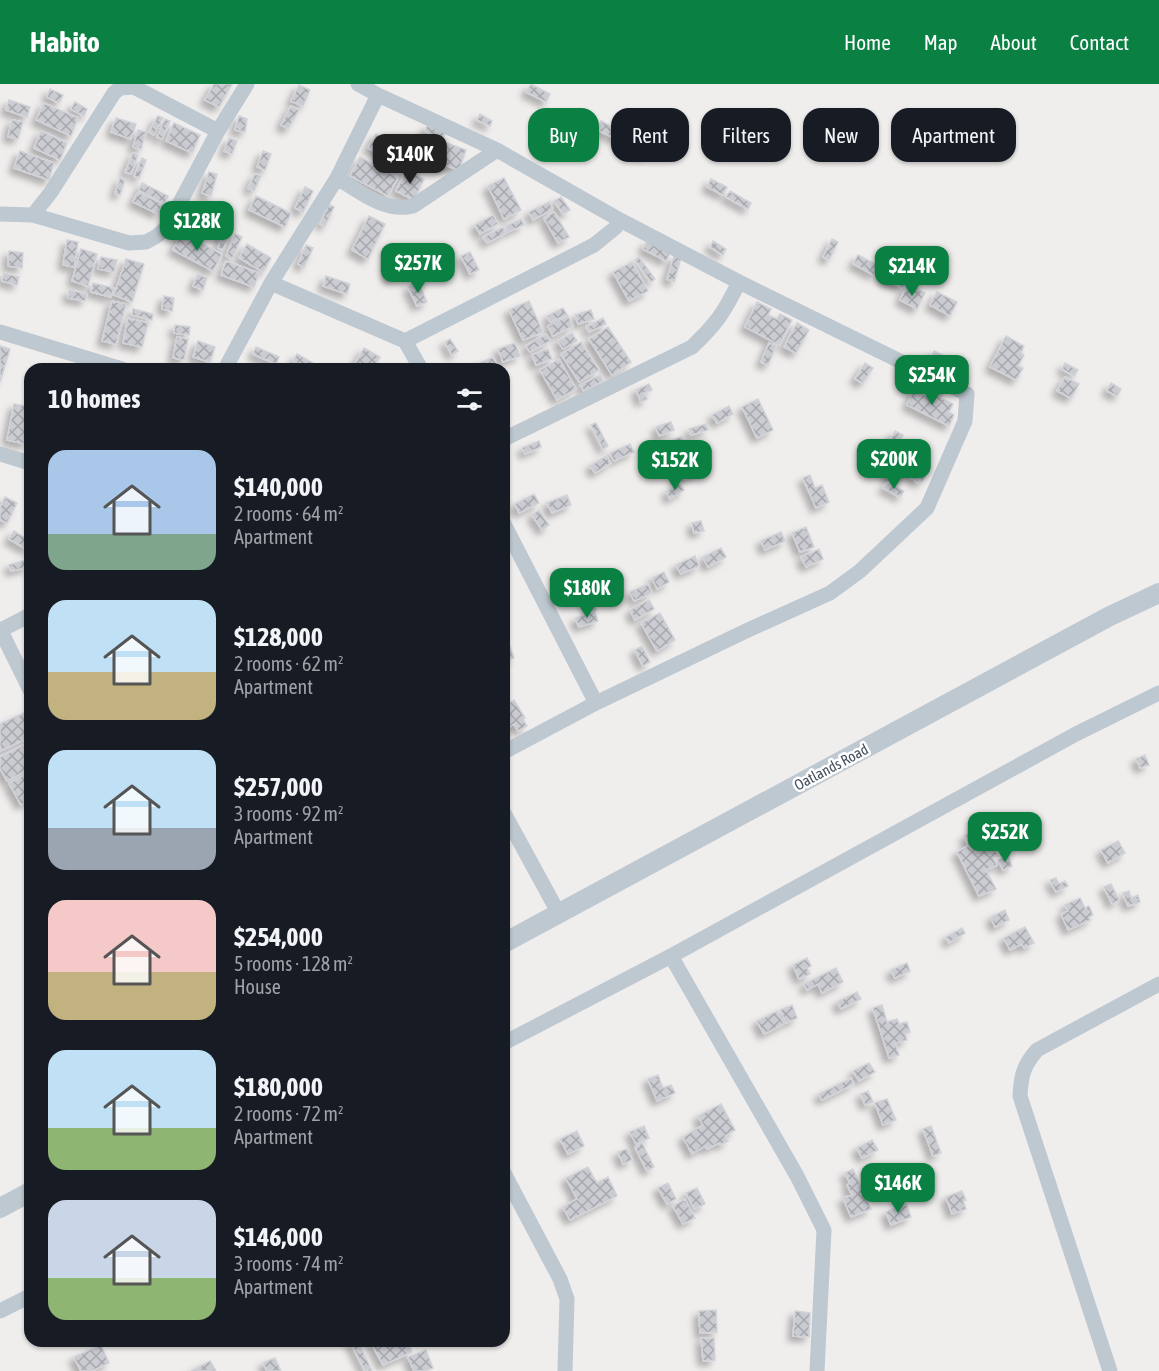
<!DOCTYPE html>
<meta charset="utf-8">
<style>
body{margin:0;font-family:"Asap Condensed",sans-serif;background:#242831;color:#f1f3f6;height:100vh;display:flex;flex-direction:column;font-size:22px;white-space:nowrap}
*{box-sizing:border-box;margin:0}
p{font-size:20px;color:#9ea1a6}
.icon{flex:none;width:33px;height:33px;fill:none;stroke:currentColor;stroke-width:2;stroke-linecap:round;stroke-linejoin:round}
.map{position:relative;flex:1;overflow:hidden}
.sheet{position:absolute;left:24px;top:279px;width:486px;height:984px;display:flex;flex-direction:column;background:#171b24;border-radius:18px;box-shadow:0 2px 4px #0004}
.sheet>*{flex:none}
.guide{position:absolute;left:528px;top:24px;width:540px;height:54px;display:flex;gap:12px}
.price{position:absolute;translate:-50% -51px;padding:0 14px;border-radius:12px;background:#0b8043;color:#fff;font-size:20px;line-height:39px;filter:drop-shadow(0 2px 3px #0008)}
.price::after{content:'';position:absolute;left:50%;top:36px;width:18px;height:14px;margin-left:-9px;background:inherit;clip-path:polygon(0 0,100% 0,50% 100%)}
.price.on{background:#222;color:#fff}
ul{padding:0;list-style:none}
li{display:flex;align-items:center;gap:18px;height:150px;padding:0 24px}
li span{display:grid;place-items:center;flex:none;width:168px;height:120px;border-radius:18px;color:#555}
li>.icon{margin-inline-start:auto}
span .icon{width:72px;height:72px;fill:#fffc;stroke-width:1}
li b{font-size:26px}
h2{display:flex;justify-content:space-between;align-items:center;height:72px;padding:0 24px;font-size:26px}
.pill{padding:0 21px;border-radius:18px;background:#171b24;box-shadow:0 2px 4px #0004;font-size:21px;line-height:54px}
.pill.on{background:#0b8043;color:#fff}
header{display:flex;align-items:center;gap:36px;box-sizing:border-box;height:84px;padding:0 30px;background:#0b8043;color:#fff}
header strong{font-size:28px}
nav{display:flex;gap:33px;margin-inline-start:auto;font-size:21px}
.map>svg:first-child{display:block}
.building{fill:url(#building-cross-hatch);stroke:#d1d3d9;stroke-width:1.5;filter:url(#shadow)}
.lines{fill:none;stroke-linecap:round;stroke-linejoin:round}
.minor{stroke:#bdc8d0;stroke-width:15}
.tertiary{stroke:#bdc8d0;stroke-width:20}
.labels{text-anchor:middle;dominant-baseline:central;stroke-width:5;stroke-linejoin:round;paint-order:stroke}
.street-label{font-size:15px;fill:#45505b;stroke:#fff}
</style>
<header>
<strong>Habito</strong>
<nav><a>Home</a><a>Map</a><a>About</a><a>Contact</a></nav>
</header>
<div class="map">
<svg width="1159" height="1287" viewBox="0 0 1159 1287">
<defs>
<pattern id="building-cross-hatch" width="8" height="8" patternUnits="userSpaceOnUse" patternTransform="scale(1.5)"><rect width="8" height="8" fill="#caccd2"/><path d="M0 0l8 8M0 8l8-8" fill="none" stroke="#a6a8ad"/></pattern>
<filter id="shadow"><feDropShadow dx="-5" dy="5" stdDeviation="3" flood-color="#0004"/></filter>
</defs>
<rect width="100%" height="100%" fill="#f0eded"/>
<path class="building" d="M214,0h18l-13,23 -14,-7z
M531,0l19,10 -4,8 -20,-10z
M299,1l11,5 -7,16 -12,-5z
M50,5l13,6 -4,8 -12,-6z
M9,16l21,7 -3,10 -21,-7z
M75,18l12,7 -3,7 -13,-7z
M44,19l34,15 -7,18 -35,-16z
M291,22l8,4 -11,19 -7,-4z
M480,30l12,7 -2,5 -13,-6z
M158,32l5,2 -9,17 -5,-3z
M239,32l8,3 -2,13 -10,-2z
M116,34l20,6 -5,15 -20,-7z
M165,35l5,2 -8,18 -5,-2z
M12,36l11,2 -5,17 -10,-2z
M601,37l21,11 -4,8 -21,-10z
M174,39l26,12 -8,18 -26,-12z
M427,41l18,8 -3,6 -17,-8z
M138,46l8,2 -5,17 -8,-2z
M41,47l26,12 -7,17 -26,-12z
M376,50l27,15 -7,14 -28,-15z
M628,52l21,10 -5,9 -21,-10z
M229,54l8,3 -5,13 -8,-3z
M444,58l22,8 -7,20 -23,-8z
M20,67l34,12 -5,17 -35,-12z
M263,67l8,3 -6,16 -8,-3z
M133,69l5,2 -7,19 -6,-2z
M402,71l5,2 -7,17 -5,-2z
M360,73l38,20 -10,19 -38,-20z
M142,74l4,2 -7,18 -5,-2z
M406,86l18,9 -10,21 -18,-9z
M209,88l8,2 -6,22 -9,-3z
M255,90l6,2 -7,15 -6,-3z
M120,94l5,2 -5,15 -5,-2z
M504,94l17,32 -17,9 -16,-33z
M711,95l16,8 -4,8 -16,-8z
M142,99l26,13 -4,8 -25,-14z
M305,103l8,4 -10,21 -8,-4z
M730,107l21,12 -3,6 -22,-12z
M138,108l25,12 -5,10 -25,-12z
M256,112l35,17 -6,14 -36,-17z
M561,113l9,13 -7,4 -9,-13z
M549,118l4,7 -20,11 -4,-8z
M329,120l5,3 -9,19 -5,-2z
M554,128l15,25 -11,6 -14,-25z
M493,131l5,9 -18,10 -5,-9z
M369,132l16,8 -17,35 -16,-9z
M521,135l3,6 -16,7 -2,-6z
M503,143l3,6 -19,10 -4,-6z
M182,149l40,21 -9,17 -40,-21z
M222,149l6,2 -5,15 -5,-2z
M235,150l7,3 -10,22 -6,-3z
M832,155l6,3 -9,18 -6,-3z
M67,156l11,2 -4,25 -11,-2z
M647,157l23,12 -4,8 -23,-12z
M713,157l13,8 -3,6 -13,-8z
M247,160l24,14 -8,14 -24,-14z
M306,161l7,3 -9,19 -6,-3z
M81,165l16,5 -9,32 -16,-5z
M9,167l14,2 -1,15 -14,-2z
M470,168l9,18 -9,4 -9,-18z
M395,171l5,2 -7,22 -6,-2z
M858,171l21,11 -5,9 -21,-11z
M674,172l7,2 -7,24 -7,-3z
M101,173l16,3 -3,12 -16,-3z
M639,173l16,22 -4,3 -16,-22z
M126,175l18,5 -12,38 -18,-7z
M226,177l33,12 -5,14 -33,-12z
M632,178l16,29 -19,10 -16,-29z
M885,185l21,12 -4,7 -21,-12z
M4,189l15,4 -2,8 -15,-4z
M198,190l9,4 -4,12 -10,-4z
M326,192l24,8 -3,10 -24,-8z
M418,198l9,20 -10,4 -9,-19z
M93,199l21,5 -3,9 -20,-5z
M908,200l17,9 -8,16 -17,-9z
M69,206l18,4 -2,7 -17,-3z
M937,208l20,10 -7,14 -20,-11z
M164,212l10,2 -2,13 -10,-2z
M112,217l14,3 -10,40 -14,-3z
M529,217l14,31 -20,8 -14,-30z
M757,218l14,7 -3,6 9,4 3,-5 12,6 -13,25 -34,-18z
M563,224l4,7 -17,7 -3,-6z
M133,225l20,5 -1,6 -20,-5z
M591,226l3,9 -16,5 -3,-9z
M568,232l5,10 -20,10 -5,-10z
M128,234l20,5 -6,24 -19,-4z
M603,234l3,6 -17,8 -3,-5z
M797,239l12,7 -13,23 -12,-6z
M175,241l15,2 -1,8 -15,-2z
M608,243l23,35 -19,13 -23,-36z
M572,249l5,8 -14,8 -5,-8z
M546,250l4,7 -20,11 -4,-6z
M1006,252l18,10 -3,7 3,2 -6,11 5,2 -7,12 -26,-13z
M177,253l11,2 -4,21 -11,-2z
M450,255l8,12 -6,4 -7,-13z
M198,257l17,6 -5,15 -17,-5z
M581,258l18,28 -20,12 -18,-28z
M515,259l5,13 -17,6 -5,-13z
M769,259l7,3 -8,19 -7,-3z
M0,262l10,3 -10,33z
M256,263l23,10 -3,7 -23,-10z
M364,264l16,9 -7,12h-21z
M548,265l4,10 -16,6 -4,-10z
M934,267l21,10 -4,9 -21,-10z
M297,270l16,9 -3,6 -17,-8z
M493,273l5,10 -5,2h-21l-1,-2z
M559,275l17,30 -19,11 -17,-30z
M865,279l8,5 -10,15 -8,-4z
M1065,279l13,7 -4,6 -12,-7z
M600,291l3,6 -19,10 -4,-6z
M1065,293l14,7 -8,14 -14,-7z
M1111,299l10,6 -4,7 -10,-5z
M649,300l3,6 -8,3 3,6 -6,3 -5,-12z
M914,306l14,7 2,-4 3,2 2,-5 8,4 -2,4 12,6 -4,8 5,3 -5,11 -42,-21z
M758,315l15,31 -16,8 -15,-31z
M14,320l16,3v20l-4,17 -19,-4z
M729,322l4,8 -16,9 -5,-8z
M671,338l3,8 -15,6 -3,-9z
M596,339l12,23 -5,3 -12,-24z
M706,340l2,6 -17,5 -2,-6z
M895,347l8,4 -9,18 -8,-5z
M682,352l18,35 -15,8 -18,-36z
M539,357l2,6 -16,7 -3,-6z
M630,360l4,8 -20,9 -4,-8z
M606,372l5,7 -16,10 -5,-7z
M894,374l17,9 -5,9 -5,-2 -4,8 -12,-6z
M914,386l11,7 -3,5 -3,-2 -1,3 -8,-6z
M810,391l5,13 7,-3 7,17 -13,6 -13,-30z
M887,398l17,9 -4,6 -17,-9z
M680,399l4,7 -14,9 -4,-7z
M534,410l5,9 -20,10 -4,-9z
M567,411l4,10 -19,8 -5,-10z
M5,413l12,6 -10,20 -7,-3v-12z
M539,426l10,15 -7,5 -10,-15z
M701,437l3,10 -10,2 -2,-10z
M806,443l8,20 -14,5 -8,-19z
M14,447l16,10 -2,9 -19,-11z
M781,448l4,9 -20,9 -4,-9z
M721,464l5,9 -18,10 -5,-10z
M819,465l4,10 -17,8 -5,-10z
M695,472l4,10 -18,8 -5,-9z
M26,476l2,7 -17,4 -2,-6z
M664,488l5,10 -12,7 -5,-11z
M583,497l13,29 -3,2 -14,-30z
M648,500l4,9 -18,8 -4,-9z
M649,516l5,9 -19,11 -5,-10z
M595,528l3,9 -19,6 -4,-9z
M660,529l15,27 -18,11 -16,-28z
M508,557l6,17 -10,3v-19z
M642,562l8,16 -7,4 -8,-16z
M514,616l11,18 -2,1 4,7 -9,5 -4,-7 -10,6v-24z
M26,628l4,8v17l-30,14v-27z
M30,658v27l-23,12 -7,-13v-11z
M1145,671l4,10 -9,3 -4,-9z
M30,688v28l-9,5 -12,-22z
M992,739l8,17 -8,4 6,12 -5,2 4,7 -11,5 10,19 -17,7 -22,-44 11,-6 -4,-10z
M1118,757l7,12 -17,10 -7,-13z
M1008,772l4,10 -9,4 -5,-10z
M1056,794l3,6 6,-3 3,5 -12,6 -6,-12z
M1111,800l8,16 -7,4 -8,-17z
M1129,807l2,7 7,-3 2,7 -12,4 -5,-13z
M1080,814l5,10 4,-2 4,9 -4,2 1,3 -22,10 -7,-16 7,-3 -3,-6z
M1005,826l4,10 -14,7 -4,-10z
M1025,843l9,16 -10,5 -2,-4 -12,6 -6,-12z
M962,844l3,5 -16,10 -3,-6z
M807,874l4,8 -4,2 3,6 -11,5 -6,-14z
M907,879l3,8 -15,7 -4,-8z
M836,884l7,14 -21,11 -4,-9 -11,6 -3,-6z
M857,908l4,7 -20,10 -4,-7z
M792,921l5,13 -11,5 -6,-13z
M882,921l5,17 10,-3 2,5 8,-2 3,10 -5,2 2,6 -12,3 4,12 -10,3 -16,-50z
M777,927l7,13 -20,10 -7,-13z
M869,979l6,9 -16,9 -6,-10z
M658,991l5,13 8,-3 4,8 -18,8 -9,-22z
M851,994l3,6 -32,16 -3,-6z
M868,1007l5,11 -8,3 -4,-11z
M887,1015l9,21 -13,5 -8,-22z
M721,1020l14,26 -10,6 3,5 -8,4 -1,-2 -12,6 -2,-3 -13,8 -9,-17 20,-12 -5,-9z
M644,1042l5,12 -13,6 -6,-12z
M931,1042l10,27 -8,3 -10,-27z
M577,1047l7,15 -16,8 -8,-15z
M872,1056l6,10 -16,8 -5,-10z
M642,1059l12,24 -7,4 -12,-24z
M627,1065l5,11 -9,4 -5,-12z
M588,1083l9,16 11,-6 9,19 -47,24 -7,-13 14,-8 -11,-21z
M853,1085l18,40 -20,8 -8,-19 9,-3 -5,-10 3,-2 -5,-10z
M668,1099l8,16 -9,5 -9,-16z
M697,1104l8,16 -11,5 -8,-16z
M962,1107l4,9 -3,1 3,8 -14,5 -6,-17z
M685,1115l10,19 -12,6 -10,-18z
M906,1120l5,13 -20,8 -5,-13z
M716,1226l1,22 -17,1 -1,-22z
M795,1227l15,2 -1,24 -16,-1z
M701,1254h13l1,22 -12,1z
M350,1257h8l14,30h-7z
M370,1257h25l1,2 11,-2 5,11 -29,13z
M101,1261l8,18 -17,8h-11l-7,-14z
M426,1266l7,18 -9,3h-10l-6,-14z
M275,1274l6,13h-14l-4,-8z
M210,1277l6,10h-25z"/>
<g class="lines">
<path class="minor" d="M358,0l20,11 119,55 123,70 119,62 228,112 -2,27 -38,87 -67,63 -30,22 -82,37 -152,73
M337,94c24,14 48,35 76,28l84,-56
M0,130l33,1 96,28 17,-1 11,-6 10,-9 51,-96 29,-47
M33,131l18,-23 63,-99 6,-5 14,-1 84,44
M271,199l134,58 16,28
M0,248l122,37
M405,257l189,-96 21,-17 5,-8
M225,285l46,-86 66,-105 41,-83
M504,355l188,-92c24,-23 32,-34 47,-65
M0,370l30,9
M504,440l92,179 -92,49
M0,545l30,61
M1,546l29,-15
M504,729l54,99
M671,872l126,220 27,54 -7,141
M504,959l167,-87 405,-222 83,-41
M504,1089l56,106 7,20 -2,72
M0,1227l30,-15
M1110,1287l-90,-275c1,-20 3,-30 17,-46l122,-66"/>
<path class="tertiary" d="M504,859l606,-327 49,-23
M0,1124l30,-16"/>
</g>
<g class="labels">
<g class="street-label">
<text transform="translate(831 683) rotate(-28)">Oatlands Road</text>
</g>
</g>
</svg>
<b class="price on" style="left:410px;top:101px">$140K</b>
<b class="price" style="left:197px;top:168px">$128K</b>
<b class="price" style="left:418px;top:210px">$257K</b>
<b class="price" style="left:912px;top:213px">$214K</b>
<b class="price" style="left:932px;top:322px">$254K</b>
<b class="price" style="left:894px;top:406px">$200K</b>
<b class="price" style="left:675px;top:407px">$152K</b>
<b class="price" style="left:587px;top:535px">$180K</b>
<b class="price" style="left:1005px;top:779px">$252K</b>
<b class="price" style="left:898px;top:1130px">$146K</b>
<div class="guide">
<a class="pill on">Buy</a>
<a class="pill">Rent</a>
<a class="pill">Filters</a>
<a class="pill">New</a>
<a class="pill">Apartment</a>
</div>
<section class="sheet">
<h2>10 homes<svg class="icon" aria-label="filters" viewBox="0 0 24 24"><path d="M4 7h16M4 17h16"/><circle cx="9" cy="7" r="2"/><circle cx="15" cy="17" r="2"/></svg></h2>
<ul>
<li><span style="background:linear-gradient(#a9c7e8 70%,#7fa58c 0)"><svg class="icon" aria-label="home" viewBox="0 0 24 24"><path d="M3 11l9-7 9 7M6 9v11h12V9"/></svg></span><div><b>$140,000</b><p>2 rooms · 64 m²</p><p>Apartment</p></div></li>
<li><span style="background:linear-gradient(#bfe0f5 60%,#c2b280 0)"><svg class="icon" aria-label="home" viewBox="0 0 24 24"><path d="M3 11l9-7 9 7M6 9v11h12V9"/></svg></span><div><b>$128,000</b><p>2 rooms · 62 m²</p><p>Apartment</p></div></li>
<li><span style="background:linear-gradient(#bfe0f5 65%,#9aa5b1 0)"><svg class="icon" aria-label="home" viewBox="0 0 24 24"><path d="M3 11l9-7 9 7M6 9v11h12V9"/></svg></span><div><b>$257,000</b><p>3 rooms · 92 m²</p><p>Apartment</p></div></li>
<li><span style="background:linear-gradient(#f6c9c9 60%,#c2b280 0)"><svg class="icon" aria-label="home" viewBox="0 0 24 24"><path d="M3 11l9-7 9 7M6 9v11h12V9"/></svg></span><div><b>$254,000</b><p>5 rooms · 128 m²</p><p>House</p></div></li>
<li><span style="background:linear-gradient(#bfe0f5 65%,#8fb573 0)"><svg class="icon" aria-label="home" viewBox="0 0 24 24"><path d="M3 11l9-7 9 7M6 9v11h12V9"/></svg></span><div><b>$180,000</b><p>2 rooms · 72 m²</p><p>Apartment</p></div></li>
<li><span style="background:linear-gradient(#c9d6e8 65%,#8fb573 0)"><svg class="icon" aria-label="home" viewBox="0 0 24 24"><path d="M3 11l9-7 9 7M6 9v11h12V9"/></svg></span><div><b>$146,000</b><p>3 rooms · 74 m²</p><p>Apartment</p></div></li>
</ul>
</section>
</div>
